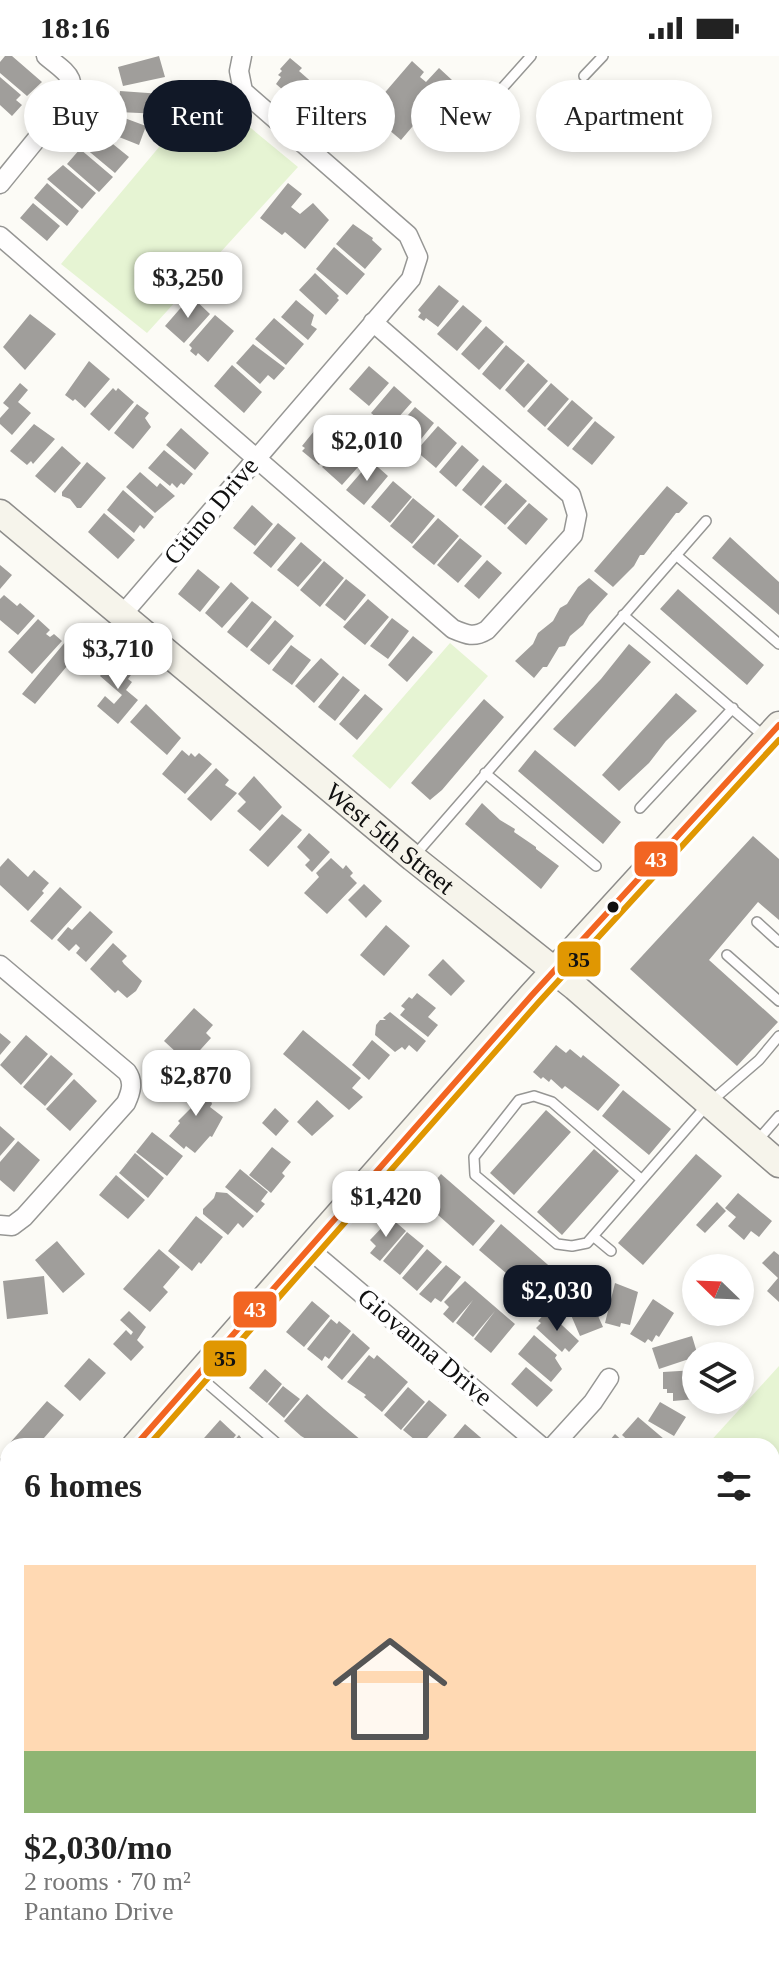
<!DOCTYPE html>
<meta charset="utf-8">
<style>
body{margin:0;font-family:"Times New Roman",serif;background:#f2f2f2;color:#222;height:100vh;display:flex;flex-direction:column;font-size:30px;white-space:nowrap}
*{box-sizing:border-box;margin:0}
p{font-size:26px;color:#767676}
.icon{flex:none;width:44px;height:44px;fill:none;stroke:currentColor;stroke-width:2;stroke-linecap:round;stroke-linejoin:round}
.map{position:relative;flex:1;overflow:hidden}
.drawer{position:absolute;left:0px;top:1382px;width:780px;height:536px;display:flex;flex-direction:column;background:#fff;border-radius:24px 24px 0 0;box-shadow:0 4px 12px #0003}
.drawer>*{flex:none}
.hud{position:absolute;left:24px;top:24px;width:732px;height:72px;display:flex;gap:16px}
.needle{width:52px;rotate:293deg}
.fabs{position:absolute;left:682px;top:1198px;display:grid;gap:16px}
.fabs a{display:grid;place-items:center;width:72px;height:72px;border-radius:50%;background:#fff;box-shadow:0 4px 12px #0003;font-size:40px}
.price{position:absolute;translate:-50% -68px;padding:0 18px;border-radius:16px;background:#fff;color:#222;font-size:26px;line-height:52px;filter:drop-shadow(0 2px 4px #0008)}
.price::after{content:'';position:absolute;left:50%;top:48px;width:24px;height:18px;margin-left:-12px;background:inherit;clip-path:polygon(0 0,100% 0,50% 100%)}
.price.selected{background:#111827;color:#fff}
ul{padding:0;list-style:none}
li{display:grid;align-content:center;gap:16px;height:424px;padding:0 24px}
li span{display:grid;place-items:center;height:248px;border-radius:0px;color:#555}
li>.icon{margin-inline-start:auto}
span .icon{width:144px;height:144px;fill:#fffc;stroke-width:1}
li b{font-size:34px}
h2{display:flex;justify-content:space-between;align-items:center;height:96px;padding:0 24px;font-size:34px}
.chip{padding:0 28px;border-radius:36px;background:#fff;box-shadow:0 4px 12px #0003;font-size:28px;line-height:72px}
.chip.selected{background:#111827;color:#fff}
.status{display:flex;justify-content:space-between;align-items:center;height:56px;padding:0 40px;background:#fff;direction:ltr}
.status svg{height:22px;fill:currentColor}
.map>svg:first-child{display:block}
.green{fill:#e6f4d3}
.pitch{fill:#f0f7de}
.building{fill:#a09e9b}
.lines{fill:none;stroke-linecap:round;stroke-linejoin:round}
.lane-casing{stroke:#969694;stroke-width:12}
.street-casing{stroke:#969694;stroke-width:21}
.secondary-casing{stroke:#8d8c8a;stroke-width:29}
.lane{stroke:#fffefe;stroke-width:9}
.street{stroke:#fffefe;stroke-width:18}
.secondary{stroke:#f6f4eb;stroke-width:26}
.bus-1-casing{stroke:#fff;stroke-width:12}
.bus-2-casing{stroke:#fff;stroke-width:12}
.bus-1{stroke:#f26522;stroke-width:6}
.bus-2{stroke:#e09702;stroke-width:6}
.bus-dot{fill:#101010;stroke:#fff;stroke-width:3}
.labels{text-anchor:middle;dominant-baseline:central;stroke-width:8;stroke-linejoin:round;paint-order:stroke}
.street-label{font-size:26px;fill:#101010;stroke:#fff}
.line-badge{stroke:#fff;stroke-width:3}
.badge-label{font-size:22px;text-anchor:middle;font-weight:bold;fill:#fff}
.pale-badge-label{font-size:22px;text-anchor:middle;font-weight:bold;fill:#111}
</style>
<div class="status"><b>18:16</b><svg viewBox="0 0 49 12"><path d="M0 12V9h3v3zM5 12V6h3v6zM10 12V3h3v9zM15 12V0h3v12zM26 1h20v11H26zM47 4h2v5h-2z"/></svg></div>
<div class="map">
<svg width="779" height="1918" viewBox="0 0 779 1918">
<rect width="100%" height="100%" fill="#fcfbf6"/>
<path class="green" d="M206,35l92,76 -151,166 -86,-69z
M450,587l38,33 -98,113 -38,-33z
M779,1310v608h-551l7,-8h537v-520h-66z"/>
<path class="pitch" d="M772,1645l7,6v74l-7,8z"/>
<path class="building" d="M5,0h7l30,26 -15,14 -27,-23v-11z
M159,0l6,21 -42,9 -5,-19z
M290,2l12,10 -3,3 16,14 -16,19 -23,-20 5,-7 -3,-2 4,-4 -2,-2z
M412,5l12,11 -4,5 6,5 13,-14 13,12 -51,60 -19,-16 -19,23 -13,-14z
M0,21l21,18 -5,5 6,5 -10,11 -12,-11z
M349,24l8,7 3,-3 15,13 -22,26 -5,-5 -5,6 -5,-4 -3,2 -13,-11z
M120,35l42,3 -1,20 -43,-2z
M111,57l35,13 -7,19 -35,-14z
M98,76l31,25 -14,16 -30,-25z
M80,93l33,28 -14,15 -32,-28z
M63,109l33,28 -14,16 -35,-30z
M47,127l32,28 -12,15 -33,-28z
M288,127l14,11 -11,13 9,7 13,-11 16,17 -24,29 -20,-17 -3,3 -22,-17z
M33,147l27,23 -13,15 -27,-23z
M353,168l20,14 -1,2 10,9 -17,20 -29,-25z
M334,191l31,27 -18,21 -31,-26z
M315,217l24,23 -2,2 2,2 -13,15 -27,-25z
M439,229l20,16 -21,26 -12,-9 -2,3 -6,-4 3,-4 -3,-3z
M191,240l19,18 -26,29 -19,-17z
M296,244l18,15 -3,10 6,4 -9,11 -27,-23z
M463,249l19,16 -25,30 -20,-17z
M30,258l26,20 -31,36 -22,-23z
M215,259l19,16 -26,31 -10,-9 -2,3 -6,-5 2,-3 -3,-3z
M274,262l30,26 -18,21 -31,-26z
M486,270l18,16 -25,28 -18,-16z
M253,288l32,24 -11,12 -6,-5 -8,9 -24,-21z
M506,289l19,16 -25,29 -18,-16z
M89,305l21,18 -25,29 -10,-9 -2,2 -8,-6z
M528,307l20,18 -24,27 -19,-18z
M232,309l30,27 -18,21 -30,-27z
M369,310l20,17 -20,23 -20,-17z
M20,327l8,7 -10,12 13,11 -19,22 -12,-11v-6l9,-10 -6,-5z
M551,327l18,16 -24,28 -18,-16z
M394,330l18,16 -23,26 -18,-15z
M113,332l3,3 2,-3 16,14 -25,29 -19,-17z
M572,344l21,18 -25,29 -21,-18z
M137,348l12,9 -4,5 6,9 -18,22 -19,-16z
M415,351l19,16 -21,26 -20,-17z
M323,364l20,17 -24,28 -17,-14 3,-3 -3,-2z
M595,365l20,16 -23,28 -20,-16z
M34,368l21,15 -22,25 -2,-3 -4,4 -17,-14z
M438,370l19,17 -21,25 -20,-17z
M181,372l28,25 -14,17 -29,-25z
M346,384l20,18 -24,27 -20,-18z
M462,389l17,15 -23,27 -17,-15z
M62,390l19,17 -26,30 -20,-17z
M164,394l29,24 -9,11 -3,-2 -4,5 -5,-5 -2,3 -22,-18z
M371,405l17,15 -24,29 -18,-15z
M87,406l19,16 -25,30h-4l-7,-9 -8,-3v-4z
M483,409l19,16 -21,25 -19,-16z
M140,416l17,15 3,-4 15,13 -20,17 -29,-26z
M393,425l19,16 -22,26 -19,-16z
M506,427l21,18 -22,24 -21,-18z
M667,430l21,17 -9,10h-3l-32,42h-4l-6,11 -21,21 -19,-16z
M123,434l31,27 -10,12 -4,-4 -6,8 -27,-23z
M413,442l22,18 -23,28 -22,-18z
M529,447l19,16 -22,26 -19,-17z
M252,449l21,19 -18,22 -22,-18z
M104,457l31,27 -17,19 -30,-27z
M438,462l21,18 -25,29 -22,-18z
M278,467l18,15 -25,30 -18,-15z
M730,481l49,45v33l-67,-57z
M460,482l22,18 -24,27 -21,-18z
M301,486l21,18 -24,27 -21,-17z
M487,504l15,13 -23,26 -15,-13z
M324,505l20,17 -24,29 -20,-17z
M0,509l12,10 -12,14z
M198,513l22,18 -20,25 -22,-18z
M589,522l19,16 -19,21 -6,10 -13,11 -5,10 -6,1 -12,20h-4l-9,11 -19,-17 18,-17 5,-11 15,-12 7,-13 7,-4 11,-17z
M346,523l20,16 -21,26 -20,-16z
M231,526l18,16 -27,30 -17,-15z
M678,533l86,76 -17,20 -87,-76z
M4,539l13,11 3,-3 15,13 -17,19 -18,-15v-21z
M368,543l21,18 -24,28 -22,-18z
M252,545l20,16 -25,31 -20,-16z
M392,562l17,13 -21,28 -18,-13z
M38,563l12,11 -4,4 4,3 4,-3 8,7 -30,33 -24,-22z
M275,564l19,16 -25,29 -19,-15z
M71,579l13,11 -49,58 -13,-10z
M413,580l20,16 -26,30 -19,-17z
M629,588l22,18 -76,85 -22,-18 48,-50z
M291,589l20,15 -19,25 -20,-15z
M115,601l18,15 -5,7 4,3 -6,8 12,10 -20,24 -21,-18 8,-10 9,8 8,-9 -22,-19z
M321,602l18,16 -25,29 -19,-17z
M343,620l17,14 -25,31 -17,-14z
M676,637l21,18 -31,30 -17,22 -30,28 -17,-16z
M365,638l18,15 -26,31 -18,-16z
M484,643l20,18 -62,73 -12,10 -19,-17z
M146,648l35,34 -14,17 -37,-33z
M182,694l7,6 2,-3 4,4 4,-4 13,11 -27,30 -23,-20z
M535,694l86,72 -18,22 -85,-73z
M216,712l13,12 -4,5 12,8 -26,28 -24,-22z
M254,720l28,31 -22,24 -23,-20 9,-9 -8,-8z
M482,747l18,17 15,9 -1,3 22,15v2l23,17 -18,23 -76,-65z
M282,758l20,16 -34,37 -19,-17z
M309,777l21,19 -18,20 -7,-7 5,-5 -13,-13z
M753,780l26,23v61l-21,-18 -49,58 69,62 -41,44 -107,-97z
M8,802l20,19 6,-7 15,13 -7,8 2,2 -16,18 -28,-26v-18z
M331,802l12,11 3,-4 7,8 -3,3 7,7 -30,31 -23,-21 15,-16 -3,-4z
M364,828l18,17 -16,17 -18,-18z
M60,831l22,20 -30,33 -22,-19z
M90,855l23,21 -27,30 -10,-9 4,-5 -4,-4 -7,7 -12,-11 11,-13 4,3z
M386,869l24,21 -26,30 -24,-21z
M113,887l14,13 -5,5 2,3 18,17 -6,10 -9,7 -9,-8 -3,3 -25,-24z
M443,903l22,22 -14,15 -23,-21z
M417,937l19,15 -8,9 10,8 -10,12 -28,-22 5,-6 -4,-3 8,-9 3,2z
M194,952l19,17 -7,8 5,5 -39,43 -11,-10 16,-18 -13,-12z
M390,956l36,29 -9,11 -8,-7 -4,5 -3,-3 -7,5 -20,-17 1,-10 4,-5h6l-3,-2z
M303,974l58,48 -9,10 11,9 -14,13 -66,-56z
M0,977l11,9 -11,13z
M26,979l22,19 -27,31 -21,-20z
M372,984l18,15 -21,25 -17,-15z
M556,989l10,8 4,-4 11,9 2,-3 37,30 -22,26 -33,-25 -3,3 -11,-10 -2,3 -6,-5 -2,2 -8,-7z
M51,999l22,19 -28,32 -22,-19z
M74,1023l23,22 -27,30 -24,-22z
M196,1024l11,8 5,16 -2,3 13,10 -11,20 -2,-1 -15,17 -9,-7 -2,3 -15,-13 11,-13 -2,-2 13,-13 -11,-22z
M623,1034l48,39 -22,26 -47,-39z
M317,1044l17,16 -22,20 -15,-14z
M275,1052l14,13 -13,15 -14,-13z
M546,1054l25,22 -57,63 -24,-22z
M0,1070l15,13 -15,17z
M152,1076l31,24 -16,20 -31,-24z
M18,1085l22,19 -26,32 -14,-12v-18z
M272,1091l19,15 -9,11 3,3 -14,17 -22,-18z
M594,1093l25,22 -57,64 -25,-23z
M135,1097l29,25 -16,20 -29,-25z
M696,1098l26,22 -79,89 -25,-22z
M240,1113l28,23 -7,9 4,3 -8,9 -32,-26z
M441,1118l54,47 -22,25 -53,-47z
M116,1119l29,25 -17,19 -29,-24z
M216,1136l11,1 27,23 -11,12 -5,-5 -10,12 -25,-21v-5l11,-11z
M738,1137l34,28 -13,16 -8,-6 -7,9 -16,-14 8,-9 -11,-9z
M717,1146l9,9 -21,22 -9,-8z
M196,1160l27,21 -22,27 -2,-2 -7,9 -24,-20z
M391,1162l15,13 -26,30 -10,-8 6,-7 -6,-6z
M501,1168l54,47 -22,25 -54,-46z
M407,1176l17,14 -24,29 -17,-14z
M57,1185l28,33 -22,19 -28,-33z
M159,1193l21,18 -17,20 5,5 -18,20 -27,-23z
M427,1193l15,13 -25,29 -15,-13z
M774,1195l5,4v47l-12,-11 11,-13 -16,-15z
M446,1209l15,12 -20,25 -6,-4 -4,5 -12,-9z
M44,1220l4,38 -41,5 -4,-38z
M465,1225l50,43 -24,29 -17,-14 21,-28 -22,26 -17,-14 17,-23 -20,23 -10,-9 6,-7 -5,-5z
M615,1227l23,9 -8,33 -9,-2 -1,4 -15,-4z
M586,1233l17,38 -23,9 -16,-37z
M653,1243l21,14 -15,24 -3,-2 -4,7 -4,-3 -3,4 -15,-9z
M312,1245l18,15 -26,31 -18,-15z
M129,1255l17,16 -9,13 7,7 -13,14 -18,-17 13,-14 5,5 2,-3 -13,-12z
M547,1255l32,30 -10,11 -4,-4 -3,4 -26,-24 5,-5 -3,-2z
M331,1263l6,5 2,-3 12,10 -22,28 -4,-3 -3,5 -15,-12z
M353,1277l17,15 -28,32 -15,-13z
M534,1279l23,20 -2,3 7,11 -11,13 -33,-28z
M692,1280l6,20 -39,13 -7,-21z
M369,1299l5,4 3,-4 31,27 -26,30 -18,-15 2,-2 -19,-13z
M89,1302l17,15 -26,28 -16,-15z
M526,1311l27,23 -16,17 -26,-23z
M265,1313l17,15 -15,19 -18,-15z
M696,1314v29l-23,2v-8h-6v-4h-4v-17z
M283,1330l17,13 -16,19 -16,-14z
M408,1331l17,15 -24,28 -17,-15z
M307,1338l17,15 44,37h-50l-17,-10 -17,-15z
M429,1344l18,15 -26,30 -18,-15z
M47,1345l17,14 -27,31h-25l-3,-2z
M660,1346l26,15 -12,19 -26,-15z
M638,1361l26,22 -6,7h-24l-12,-11z
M220,1364l16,15 -9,11h-30z
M465,1368l22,19 -2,3h-32l-4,-3z
M615,1378l13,12h-23z
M239,1379l8,11h-18z
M0,1402l8,7v20l-3,-2 -5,6z
M8,1616v30l-8,-8v-13z
M0,1645l8,6v42l-8,-7z
M8,1764v44l-8,-21v-20z
M0,1801l7,7 -5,9 4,4 -6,6z
M37,1910h52l-8,8h-35z"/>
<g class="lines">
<g class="lane-casing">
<path id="lane" d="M584,20l19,-20
M488,48l43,-48
M676,499l103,89
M623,559l143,123
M485,717l111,93
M640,752l93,-100
M415,799l291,-334
M757,866l22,20
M727,899l52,46
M757,1085l22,-25
M642,1124l-90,-78 -18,-6 -15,4 -45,57 1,18 82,69 15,2 15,-3 121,-139 51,-44 20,-24
M593,1180l18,15
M200,1321l80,69
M772,1446l7,-7
M555,1910l13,5 19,-5"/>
</g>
<g class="street-casing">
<path id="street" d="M0,128l65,-80c15,-27 1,-31 -19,-48
M0,180l453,393c14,6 21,9 34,1l86,-95 4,-20 -6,-20 -198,-173
M122,559l289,-336 7,-22 -10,-22 -165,-144 -4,-20 3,-15
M0,909l127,107c7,10 4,20 -1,31l-102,114 -12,9 -12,-1
M309,1193l232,197
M553,1390l40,-44 16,-24
M0,1503l8,7
M147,1910l10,8
M205,1918l8,-8"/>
</g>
<g class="secondary-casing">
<g id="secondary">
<path id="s1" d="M0,457l413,345 162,129 204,177"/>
<path d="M135,1390l397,-451 247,-270"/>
<path d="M0,1543l8,-10"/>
</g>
</g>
<use href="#lane" class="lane"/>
<use href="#street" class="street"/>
<use href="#secondary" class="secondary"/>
<g class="bus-1-casing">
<path id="bus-1" d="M135,1390l397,-451 247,-270"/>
</g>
<g class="bus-2-casing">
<path id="bus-2" d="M148,1390l391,-444 240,-262"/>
</g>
<use href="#bus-1" class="bus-1"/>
<use href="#bus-2" class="bus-2"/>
</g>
<circle class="bus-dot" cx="613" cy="851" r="7"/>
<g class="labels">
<g class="street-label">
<text transform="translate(211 455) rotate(-50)">Citino Drive</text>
<text stroke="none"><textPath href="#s1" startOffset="508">West 5th Street</textPath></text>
<text transform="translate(425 1291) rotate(40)">Giovanna Drive</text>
</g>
</g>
<g class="line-badge">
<rect x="633" y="784" width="46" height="38" rx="8" fill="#f26522"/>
<rect x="556" y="884" width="46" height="38" rx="8" fill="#e09702"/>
<rect x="232" y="1234" width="46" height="39" rx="8" fill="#f26522"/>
<rect x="202" y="1283" width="46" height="39" rx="8" fill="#e09702"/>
</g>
<g class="badge-label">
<text x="656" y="811">43</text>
<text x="255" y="1261">43</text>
</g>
<g class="pale-badge-label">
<text x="579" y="911">35</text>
<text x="225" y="1310">35</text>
</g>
</svg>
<div class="fabs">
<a><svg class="needle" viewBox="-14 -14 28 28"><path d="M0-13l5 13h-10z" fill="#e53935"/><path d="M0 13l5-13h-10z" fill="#767676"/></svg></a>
<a><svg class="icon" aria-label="layers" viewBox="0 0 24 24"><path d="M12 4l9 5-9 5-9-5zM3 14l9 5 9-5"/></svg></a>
</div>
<b class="price" style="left:188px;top:264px">$3,250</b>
<b class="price" style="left:367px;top:427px">$2,010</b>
<b class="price" style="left:118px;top:635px">$3,710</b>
<b class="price" style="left:196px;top:1062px">$2,870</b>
<b class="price" style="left:386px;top:1183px">$1,420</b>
<b class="price selected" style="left:557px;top:1277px">$2,030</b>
<div class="hud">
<a class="chip">Buy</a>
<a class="chip selected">Rent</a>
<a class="chip">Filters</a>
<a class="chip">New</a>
<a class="chip">Apartment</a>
</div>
<section class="drawer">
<h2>6 homes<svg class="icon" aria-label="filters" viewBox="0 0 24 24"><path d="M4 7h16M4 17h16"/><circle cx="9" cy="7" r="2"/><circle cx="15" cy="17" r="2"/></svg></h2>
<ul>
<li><span style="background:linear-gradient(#ffd9b3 75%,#8fb573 0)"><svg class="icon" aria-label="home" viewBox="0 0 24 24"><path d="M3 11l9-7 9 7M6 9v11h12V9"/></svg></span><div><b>$2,030/mo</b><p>2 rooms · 70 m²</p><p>Pantano Drive</p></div></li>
</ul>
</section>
</div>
